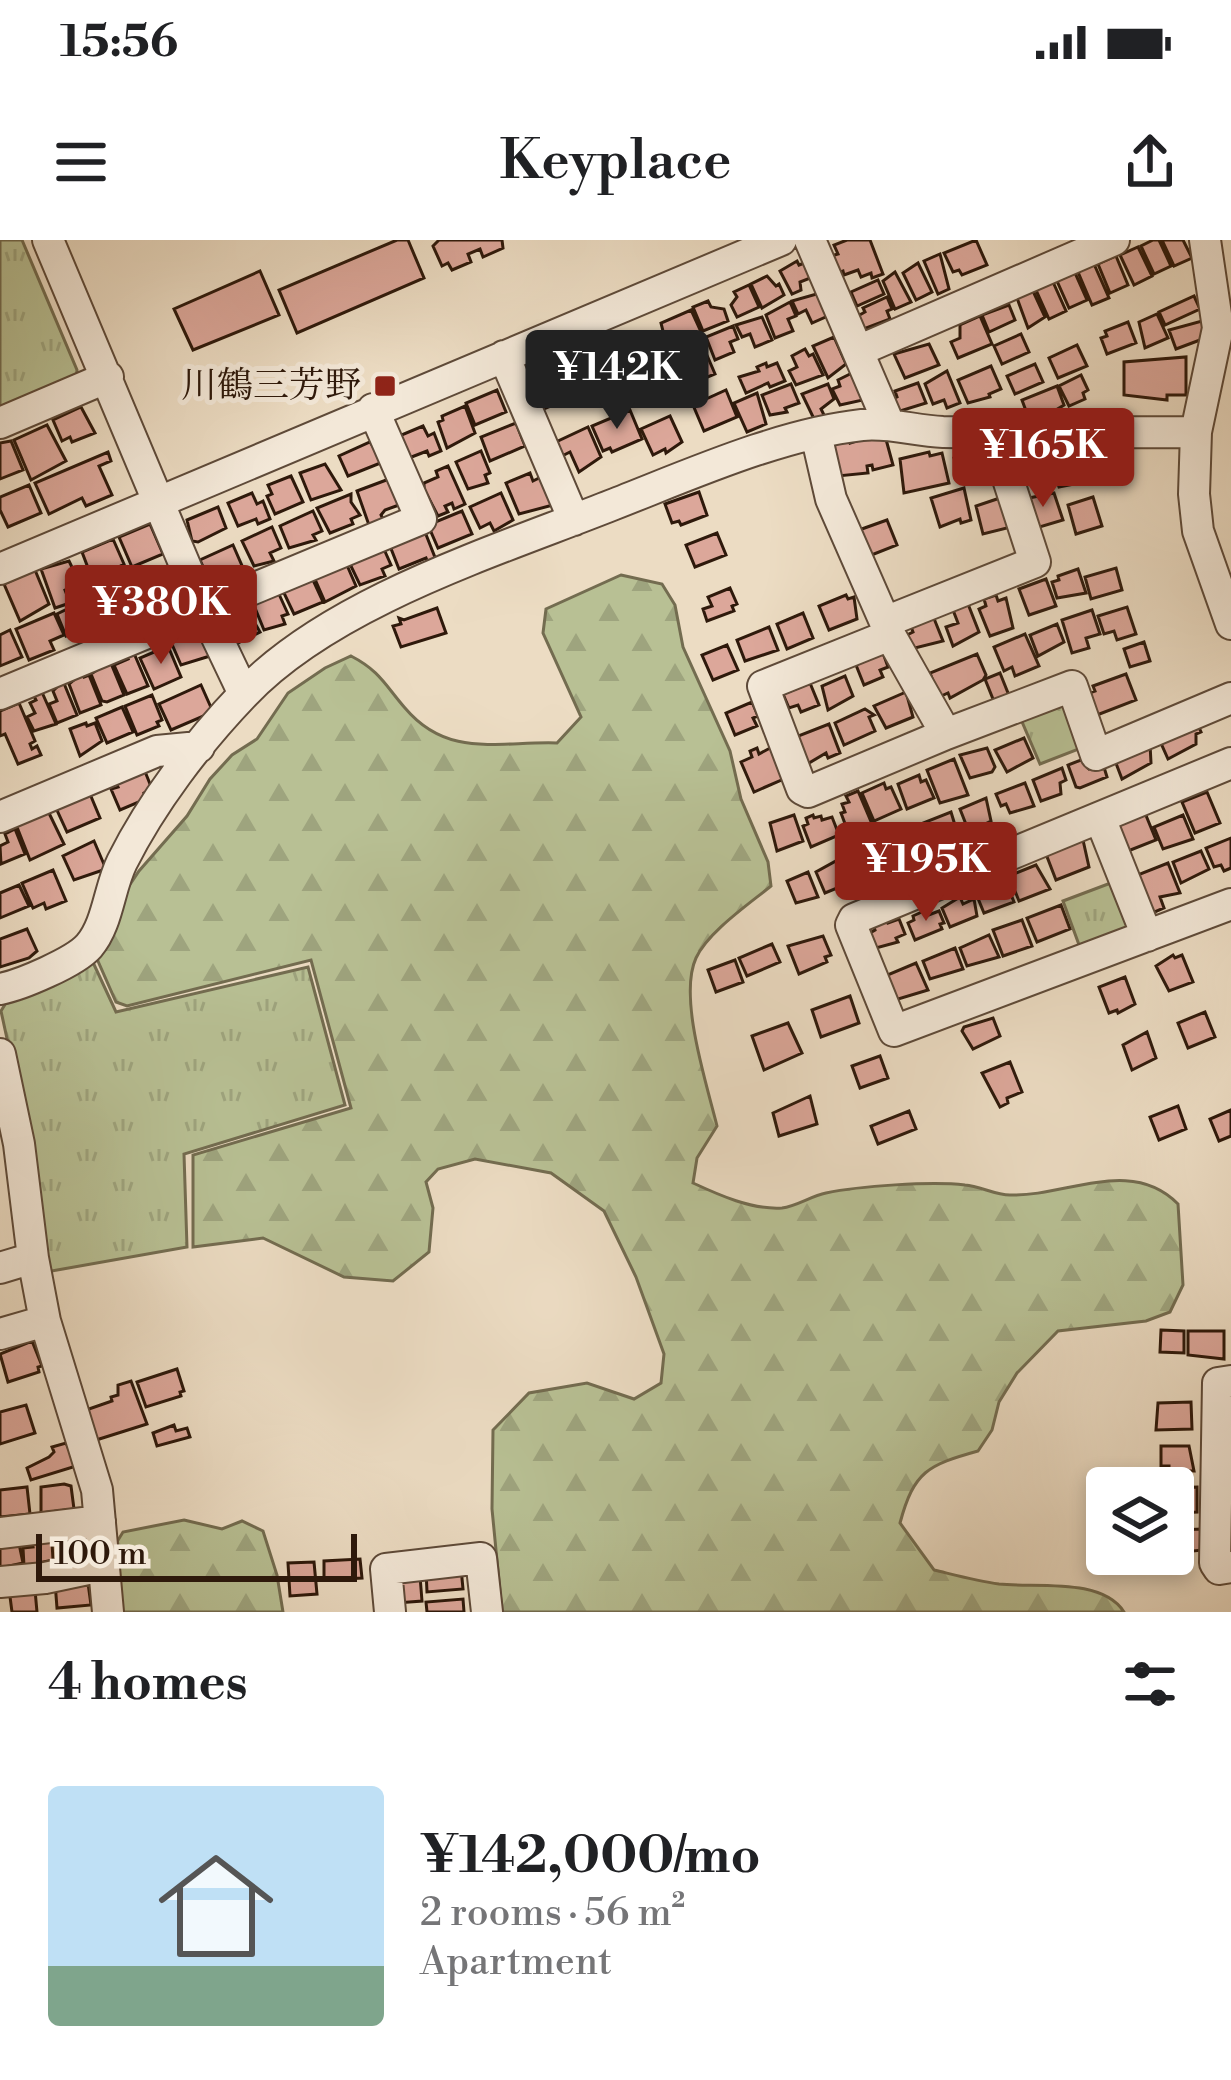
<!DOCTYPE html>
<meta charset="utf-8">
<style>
body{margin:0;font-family:"Libre Bodoni","Noto Serif JP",serif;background:#f2f2f2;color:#202124;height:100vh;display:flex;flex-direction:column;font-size:45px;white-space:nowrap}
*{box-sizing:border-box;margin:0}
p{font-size:39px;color:#757577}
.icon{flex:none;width:66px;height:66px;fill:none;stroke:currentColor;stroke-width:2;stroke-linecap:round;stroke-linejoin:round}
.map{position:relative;height:1372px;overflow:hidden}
.side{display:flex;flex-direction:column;background:#fff;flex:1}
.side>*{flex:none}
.buttons{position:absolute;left:1086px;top:1227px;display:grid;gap:24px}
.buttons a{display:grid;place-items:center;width:108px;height:108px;border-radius:12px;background:#fff;box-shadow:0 6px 18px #0003;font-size:60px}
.scale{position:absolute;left:36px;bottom:30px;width:321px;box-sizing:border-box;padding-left:12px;border:6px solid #2e190b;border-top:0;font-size:33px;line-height:42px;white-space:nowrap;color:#2e190b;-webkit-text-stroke:9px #f3e8d8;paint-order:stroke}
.price{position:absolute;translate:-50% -102px;padding:0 27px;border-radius:12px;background:#8f2418;color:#fff;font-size:39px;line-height:78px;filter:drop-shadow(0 3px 6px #0008)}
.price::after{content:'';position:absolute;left:50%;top:72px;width:36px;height:27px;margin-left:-18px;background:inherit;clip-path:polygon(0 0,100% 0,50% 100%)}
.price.selected{background:#222;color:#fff}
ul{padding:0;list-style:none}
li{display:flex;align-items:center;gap:36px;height:300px;padding:0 48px}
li+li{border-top:3px solid #e0e0e0}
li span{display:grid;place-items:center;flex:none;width:336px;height:240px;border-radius:12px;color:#555}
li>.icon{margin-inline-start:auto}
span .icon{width:144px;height:144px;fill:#fffc;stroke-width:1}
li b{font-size:51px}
h2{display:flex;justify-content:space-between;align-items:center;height:144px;padding:0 48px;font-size:51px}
.status{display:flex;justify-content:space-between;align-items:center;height:84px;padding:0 60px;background:#fff;direction:ltr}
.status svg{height:33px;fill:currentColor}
header{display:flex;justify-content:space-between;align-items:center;height:156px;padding:0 48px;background:#fff;font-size:54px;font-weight:600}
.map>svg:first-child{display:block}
.forest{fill:url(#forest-firs);stroke:#736c50;stroke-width:3}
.park{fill:url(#park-tufts);stroke:#736c50;stroke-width:3}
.building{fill:#dca79a;stroke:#2e190b;stroke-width:3}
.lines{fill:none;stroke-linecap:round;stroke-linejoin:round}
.minor-casing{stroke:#5e4a39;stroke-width:34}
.minor{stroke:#f3e8d8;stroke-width:30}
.poi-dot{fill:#8f2418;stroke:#f3e8d8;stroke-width:4.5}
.labels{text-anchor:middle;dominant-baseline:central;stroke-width:10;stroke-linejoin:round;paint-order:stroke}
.poi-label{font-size:36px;fill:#2e190b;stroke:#f3e8d8;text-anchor:end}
</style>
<div class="status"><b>15:56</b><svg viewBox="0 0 49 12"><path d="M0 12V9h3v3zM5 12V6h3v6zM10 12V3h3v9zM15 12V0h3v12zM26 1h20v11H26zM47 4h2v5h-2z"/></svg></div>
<header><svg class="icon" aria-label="menu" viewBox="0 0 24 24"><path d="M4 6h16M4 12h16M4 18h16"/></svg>Keyplace<svg class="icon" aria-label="share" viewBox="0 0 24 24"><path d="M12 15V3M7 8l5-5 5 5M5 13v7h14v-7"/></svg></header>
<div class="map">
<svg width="1231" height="1372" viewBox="0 0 1231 1372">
<defs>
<pattern id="forest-firs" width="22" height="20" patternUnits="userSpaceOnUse" patternTransform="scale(3)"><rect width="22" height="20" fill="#b8c094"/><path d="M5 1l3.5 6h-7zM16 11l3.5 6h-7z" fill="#9ea47e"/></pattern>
<pattern id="park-tufts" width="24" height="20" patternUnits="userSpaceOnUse" patternTransform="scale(3)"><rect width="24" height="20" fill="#b8c094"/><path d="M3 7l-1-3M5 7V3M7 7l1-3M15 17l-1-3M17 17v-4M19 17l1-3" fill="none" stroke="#9ea47e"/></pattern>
</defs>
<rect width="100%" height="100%" fill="#ecdcc3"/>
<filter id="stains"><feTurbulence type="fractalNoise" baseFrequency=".00167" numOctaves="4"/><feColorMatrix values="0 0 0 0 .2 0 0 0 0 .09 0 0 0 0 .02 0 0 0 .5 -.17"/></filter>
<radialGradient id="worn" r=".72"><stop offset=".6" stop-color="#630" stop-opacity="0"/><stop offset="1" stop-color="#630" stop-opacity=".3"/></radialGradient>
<path class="forest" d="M621,335l41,9 13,21 8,42 47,104 11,48 27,63 3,24c-22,18 -63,46 -75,72 -18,39 11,127 21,168l-20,32 -4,25c26,12 59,27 89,25 15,-2 29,-12 44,-15 33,-7 105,-12 139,-8 15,1 30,10 45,10 56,2 121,-39 168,9l5,81 -13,27 -24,9 -88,10 -41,42 -18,29 -7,28 -14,21c-50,14 -64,20 -78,72l34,47c21,5 43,11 65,14 36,4 103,-7 125,28h-622l-10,-103 1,-79 36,-37 58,-10 47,16 27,-16 3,-29 -28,-77 -32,-66 -53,-38 -76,-14 -37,10 -12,13 7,26 -4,44 -36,29 -49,-4 -81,-39 -70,9v-92l158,-47 -40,-148 -184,46 -11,-4 -22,-50 23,-48 22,-33 48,-55 23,-37 22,-24 25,-16 31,-46 37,-25 26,-12c29,15 34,29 54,52 43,51 94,33 152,35l24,-26 -38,-84 3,-24z
M184,1280l38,9 20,-8 21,10 14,44 6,37h-162l-9,-62 11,-18z"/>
<path class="park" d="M0,0h22l55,130 -1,10 -76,38z
M1065,459l19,48 -44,17 -20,-47z
M1116,641l17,44 -51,28 -19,-52z
M91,718l25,54 192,-45 37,138 -161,49 3,93 -141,25 -19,-141 -26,-120 8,-13z"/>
<path class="building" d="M397,0h11l16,38 -127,55 -18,-43z
M439,0h63l1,8 -20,9 -3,-8 -12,5 3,8 -19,8 -4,-7 -6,3 -9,-20z
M847,0h23l13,34 -11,4 -1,-5 -10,4 -3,-7 -14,5 -1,-4 -5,2 -7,-17 7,-2 -4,-9z
M976,0l11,25 -25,10 -3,-5 -6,2 -9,-19z
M1153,0h6l12,26 -17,8 -13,-28z
M1162,0h21l9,18 -18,8z
M1138,7l14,29 -18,9 -14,-30z
M940,14l9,35 -11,5 -14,-33z
M1116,16l12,29 -18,8 -12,-29z
M797,21l2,4 8,-3 6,15 -13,5 1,8 -9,4 -12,-23z
M918,23l14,29 -16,8 -13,-27z
M1094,24l15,34 -17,7 -14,-33z
M260,31l19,44 -86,35 -19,-41z
M895,32l16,30 -16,7 -12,-28z
M1075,33l12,27 -18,8 -12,-27z
M767,36l9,10 3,-2 5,11 -22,13 -11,-24z
M878,40l6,14 -27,12 -6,-14z
M1053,42l13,29 -17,8 -13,-29z
M749,45l10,22 -22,10 -6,-12 6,-8 -3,-5z
M1033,51l12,26 -17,11 -11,-30z
M820,53l10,22 -18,8 -6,-13 -8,4 -6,-13z
M1194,56l6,13 -35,16 -6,-13z
M887,57l5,12 -5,2 3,8 -29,11 -5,-13 9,-5 -2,-4z
M708,61l3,6 13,2 4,12 -25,10 -10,-24z
M790,62l6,14 -8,3 5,12 -18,7 -9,-23z
M1009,65l6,15 -26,12 -7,-17z
M691,70l10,22 -34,15 -6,-24z
M1157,74l11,24 -23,10 -6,-26z
M980,76l12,28 -34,14 -7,-16 9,-4v-13z
M762,77l10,23 -17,7 -5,-13 -8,3 -6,-12z
M1202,81l6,16 -32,12 -7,-19z
M1128,82l8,21 -29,11 -6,-16 6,-2 -2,-5z
M733,86l5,13 -8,3 4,10 -19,8 -9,-23z
M640,93l13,32 -13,6 -5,-11 -10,4 -8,-21z
M1021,94l8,18 -27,12 -8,-18z
M834,97l12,27 -18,14 -15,-32z
M929,104l10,21 -34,13 -11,-24z
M1077,105l10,21 -29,12 -9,-20z
M805,109l4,7 4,-2 10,21 -27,10 -7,-14 8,-4 -5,-11z
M601,113l11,28 -71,29 -12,-27z
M706,113l9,21 -29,12 -9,-21z
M1186,117v38h-19v5l-43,-5v-33z
M766,123l1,4 10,-4 8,18 -15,6 -2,-4 -22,10 -7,-16 20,-6 -2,-4z
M1035,124l8,18 -28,12 -8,-18z
M991,126l10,23 -12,5 1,3 -22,6 -10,-23z
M662,129l10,26 -18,8 -3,-8 -14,6 -8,-18z
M947,131l13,32 -13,5 -3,-8 -11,4 -8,-20z
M854,132l9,28 -23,5 -8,-16 8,-3 -2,-6z
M1081,135l7,15 -5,3 2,6 -16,7 -10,-20z
M918,143l8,20 -29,9 -5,-13 5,-2 -2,-6z
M791,144l8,19 -14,5 2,4 -17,3 -8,-20z
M828,144l6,15 -13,10 4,8 -10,4 -13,-27z
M1057,146l7,19 -18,11 -1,-4 -16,7 -7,-19z
M497,150l9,22 -31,13 -9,-22z
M726,150l11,27 -33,14 -11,-26z
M757,153l9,31 -19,8 -13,-29z
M465,166l10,27 -28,15 -9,-26 5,-2 -1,-4z
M81,167l14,26 -23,9 -2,-5 -8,4 -9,-21z
M630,170l12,29 -30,13 -2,-4 -7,3 -11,-25z
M670,176l12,26 -16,11 -1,-4 -12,6 -12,-26z
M516,183l9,23 -35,15 -9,-24z
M47,185l19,36 -35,19 -17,-40z
M423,186l5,10 6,-3 7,18 -12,5 -2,-5 -18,7 -10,-22z
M588,187l13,30 -22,15 -9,-20 -8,4 -6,-14z
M884,192l9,33 -20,5 -1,-5 -5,1 1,7 -30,3 -8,-31 19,-5 1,3z
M11,201l12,29 -23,9v-36z
M370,202l13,20 -35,14 -9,-20z
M986,209l3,20 -24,10 -5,-3 -6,-18z
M1044,210l6,21 -35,10 -1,-22z
M481,211l9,22 -5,2 3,8 -20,6 -12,-27z
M108,212l3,9 -12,5 13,29 -26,11 -4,-8 -33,16 -14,-31z
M929,212l1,4 12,-3 7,30 -45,10 -4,-34z
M1075,217h6l8,24 -30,6 -7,-22z
M325,224l16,26 -30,10 -11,-27z
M448,226l17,38 -11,5 -2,-6 -7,3 3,6 -10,4 -14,-27v-6l14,-6 -2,-6z
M530,233l3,8 8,-4 12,28 -34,9 -13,-31z
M291,236l12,26 -28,12 -8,-18 5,-2 -4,-9z
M389,239l10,26 -14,5 -4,5 3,6 -14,7 -13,-37z
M29,245l12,28 -33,14 -8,-17v-13z
M964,248l7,32 -10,3 -1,-4 -20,8 -9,-29z
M699,252l8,23 -26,10 -2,-4 -7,2 -7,-19z
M252,253l5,11 6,-3 7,18 -12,5 -2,-5 -18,7 -10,-23z
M501,253l12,27 -19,11 -4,-8 -10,5 -10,-21z
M1054,253l9,27 -30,9 -9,-30z
M351,254v8l9,13 -9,4 2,5 -23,9 -13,-25z
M1093,257l9,29 -26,8 -8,-29z
M1000,258l11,29 -28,7 -7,-28z
M218,267l8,21 -28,14 -6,-1 -5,-21z
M313,271l9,20 -9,4 3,5 -27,8 -9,-22z
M462,271l10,23 -34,14 -10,-23z
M887,280l10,25 -28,11 -10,-26z
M150,284l13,30 -31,13 -13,-30z
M272,287l9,21 -11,5 4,8 -20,5 -12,-25z
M425,292l11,28 -8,3 -2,-5 -27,11 -9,-23z
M717,293l9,22 -31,12 -9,-22z
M113,299l11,25 -31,17 -11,-29z
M233,305l10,23 -33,14 -10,-22z
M383,307l8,18 -9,4 3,7 -25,9 -11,-23z
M69,321l11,23 -15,6 5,13 -15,5 -14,-39z
M346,323l10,23 -31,16 -11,-25z
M170,325l8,23 -32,14 -10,-23z
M1116,328l6,22 -31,9 -6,-22z
M1078,329l8,24 -29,5 -5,-16 7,-2 -1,-4z
M35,330l14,34 -29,17 -16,-37z
M312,338l11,24 -29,12 -11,-23z
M1046,339l10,27 -27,9 -10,-26z
M133,342l10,24 -35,17 -11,-27z
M730,348l7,16 -5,2 2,5 -27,10 -4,-12 9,-3 -4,-9z
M278,352l10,22 -6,2 3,8 -21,6 -11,-27z
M846,355l2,4 6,-2 3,22 -28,11 -10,-24z
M996,355l2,6 8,-3 7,30 -23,8 -11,-27 7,-3 -2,-7z
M90,358l9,25 -33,13 -9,-22z
M968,364l11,28 -26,14 -7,-19 12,-4 -5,-13z
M245,366l15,26 -26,13 -11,-29z
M1127,367l9,27 -19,6 -3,-9 -10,3 -6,-18z
M437,368l9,25 -45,14 -8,-21 8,-2 -2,-6 5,2z
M1092,370l8,24 -14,4 3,10 -17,5 -10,-33z
M54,373l10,22 -14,6 4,9 -25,10 -13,-31z
M803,373l10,25 -26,11 -10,-25z
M933,376l10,25 -32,8 -4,-14 6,-3 -3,-8z
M1057,384l7,18 -26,14 -8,-21z
M769,387l9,23 -33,11 -8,-21z
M10,390l12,27 -22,9v-31z
M198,390l12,26 -29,9 -10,-23z
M1025,394l14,32 -24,10 -3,-9 -8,4 -10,-24z
M1144,402l6,19 -20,6 -6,-18z
M727,405l11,25 -25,10 -11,-25z
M168,406l13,31 -27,12 -14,-31z
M133,411l15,35 -21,8 -13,-29 14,-6 -3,-5z
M883,413l5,14 -8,3 3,7 -19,8 -8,-20z
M977,414l9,21 -3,5 -33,18 -2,-5 -9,4 -9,-24z
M110,421l14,34 -17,7 -5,-1 -11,-27z
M82,433l2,4 5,-2 12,30 -21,8 -11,-29z
M1000,433l10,25 -15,6 -10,-25z
M1126,434l10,26 -39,15 -8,-22 6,-2 -2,-5z
M845,436l8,20 -25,14 -6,-24z
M63,441l14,34 -20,8 -8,-19 8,-3 -4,-10z
M810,443l9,22 -18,7 -3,-7 -9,3 -6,-14z
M201,445l12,27 -42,18 -12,-26z
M41,450l15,34 -22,7 -7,-14 8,-4 -5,-10 6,-3 -3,-6z
M906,452l7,25 -27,11 -12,-22z
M152,455l10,25 -5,2 2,4 -22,9 -12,-29z
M752,462l6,14 -5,2 4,8 -22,9 -9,-22z
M19,463l16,38 -5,3 2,5 5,-3 4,9 -23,9 -13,-30 -5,2v-25z
M122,467l11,25 -26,11 -11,-25z
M865,469l9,6 -5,2 6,14 -31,14 -9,-22z
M86,483l1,3 8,-3 7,18 -22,15 -10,-27z
M829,484l11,29 -12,5 -2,-5 -22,13 -11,-28z
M1198,485l3,7 -5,2v10l-28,15 -8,-18z
M1024,498l9,20 -26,14 -12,-22z
M1150,504l1,19 -29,16 -8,-21z
M772,507l14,31 -32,14 -13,-30 11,-5 -2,-6 7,-3 2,6z
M987,508l8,19 -3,5 -22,6 -10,-23z
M954,519l14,36 -28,8 -13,-33z
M1081,520l8,9 14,-5 4,13 -27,11 -4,-1 -8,-22z
M1062,528l4,12 -6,3 1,11 -20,7 -8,-21z
M144,529l8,20 -8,4 2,6 -26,11 -9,-21 7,-2 -3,-6z
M919,535l2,7 5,-2 8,18 -27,11 -9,-25z
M884,543l2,6 5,-2 10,22 -27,12 -12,-28z
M1025,543l9,23 -24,7 -4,-9 -5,2 -5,-12z
M858,551l14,33 -25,5 -6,-16 4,-1 -3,-8 7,-2 -3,-6z
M1207,552l13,31 -25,10 -13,-31z
M90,554l10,24 -33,14 -11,-24z
M986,558l5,23 -22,11 -9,-23z
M47,569l17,35 -34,16 -15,-38z
M951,572l7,23 -21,8 -4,-10 -5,2 -5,-12z
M1145,573l11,27 -28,11 -11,-26z
M794,575l9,26 -26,10 -7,-28z
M813,575l1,3 7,-2 1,4 10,-3 7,18 -28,12 -8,-21 5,-2 -2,-6z
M1183,575l10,24 -30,10 -9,-22z
M915,586l5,13 -5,3 1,10 -19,8 -10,-23z
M15,589l10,25 -24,10 -1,-18 8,-4 -3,-8z
M1231,598v30l-7,3 -3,-6 -7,2 -8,-19z
M1083,600l6,27 -33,13 -10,-26z
M94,601l12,28 -32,11 -11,-24z
M882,605l8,19 -24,10 -3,-9 -6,2 -6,-13z
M1201,611l8,18 -28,14 -8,-21z
M845,616l7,17 -8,4 3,7 -22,9 -9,-21z
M1168,623l12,30 -20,4 4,11 -14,6 -15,-38z
M1036,625l14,24 -31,12 -10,-25z
M53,630l13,31 -20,8 -2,-6 -11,5 -11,-25z
M808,632l10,25 -22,6 -9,-22z
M994,644l2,6 11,-5 7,17 -30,11 -9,-22z
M19,645l10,21 -29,12v-25z
M960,657l3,7 11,-5 3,17 -27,11 -8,-19z
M1061,665l9,24 -33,13 -10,-24z
M924,671l2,5 13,-5 5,12 -4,1 2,5 -27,11 -7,-17 6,-3 -1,-4z
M887,679l1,4 11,-4 6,15 -9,4 2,4 -22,6 -6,-15 5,-3 -2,-5z
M1022,680l10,26 -29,10 -10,-26z
M27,689l10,22 -8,7 -29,9v-28z
M989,695l10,22 -32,9 -7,-18z
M823,696l8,19 -6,2 2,5 -28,12 -11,-28z
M772,704l8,18 -33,14 -8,-18z
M955,708l8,21 -33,10 -7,-18z
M1173,715l2,3 7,-3 11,27 -24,9 -13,-25z
M735,720l8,22 -27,10 -8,-22z
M916,723l12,27 -33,10 -10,-24z
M1125,737l10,27 -17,9 -1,-3 -8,3 -10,-26z
M850,756l9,27 -38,14 -9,-27z
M1205,772l10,25 -27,11 -10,-25z
M993,778l7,18 -27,13 -11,-18 2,-4z
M788,783l14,30 -38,17 -12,-34z
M1147,792l9,26 -24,12 -9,-25z
M880,816l8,22 -28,10 -8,-22z
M1010,822l12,30 -15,6 1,5 -8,4 -18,-34z
M810,856l7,28 -38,12 -6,-23z
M1178,866l8,23 -27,11 -9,-23z
M1231,870v26l-12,5 -9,-22z
M909,871l7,18 -38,15 -7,-18z
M1161,1090l23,1v22l-24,-1z
M1188,1091h36v28l-36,-4z
M32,1101l10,25 -4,1 1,5 -31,10 -8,-28z
M177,1129l7,22 -4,1 1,4 -35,11 -9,-25z
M131,1141l16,43 -54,17 -7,-31 26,-9 -1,-4 7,-2v-10z
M1191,1162l1,27 -36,1 2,-27z
M26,1165l9,28 -35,11v-32z
M174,1185l2,6 11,-3 3,9 -33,9 -4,-13z
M66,1203l9,20 -2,4 -42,13 -4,-12 22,-11 5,-5 -2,-5z
M1161,1206h28l5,25h-25v-5h-8z
M64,1244l7,2 3,23 -33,4v-26z
M27,1247l3,27 -30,3v-27z
M1197,1247v25l-22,1 -2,-25h-5z
M1202,1289l1,21 -30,3v-17h5v-6z
M31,1297l21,5 1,18 -29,6 -1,-18 10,-1z
M18,1299l5,24 -23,5v-27z
M360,1319l2,19 -38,2v-19z
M314,1322l3,32 -27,2 -2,-33z
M461,1328l2,21 -36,3 -1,-22z
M420,1336l2,25 -25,2 -2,-25z
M55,1342l33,1 3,22 -34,3z
M9,1349l26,1 2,22h-25z
M463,1359l1,13h-37l-1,-10z"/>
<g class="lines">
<g class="minor-casing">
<path id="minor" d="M48,0l155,368 41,86
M810,0l79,184
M1205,0l13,88 -22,104 -2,62 4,37 33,93
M858,111l256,-111
M504,116l70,164
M0,183l108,-46
M816,194l15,65 54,123 150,-60 -42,-129
M0,329l781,-329
M885,382l5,13 -127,51 39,103 6,3 138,-58 -56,-99
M0,454l421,-175 -48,-110
M946,494l126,-48 24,69 135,-57
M1231,523l-377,156 -3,6 43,106 337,-127
M0,577l157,-66 42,-4
M1100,578l47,118
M0,749c21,-4 75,-27 89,-43 19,-22 20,-58 33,-84 30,-60 76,-120 122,-168 87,-92 252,-143 368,-189 77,-30 168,-71 250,-80 28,-3 53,6 81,7 84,1 169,0 253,0
M0,814l19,90 14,114 12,63 52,169 11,122
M0,1028l33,-10
M0,1094l45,-13
M1231,1141l-13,2 -3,180 4,6 12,-2
M0,1293l100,-12
M0,1342l45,-4 57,-12
M390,1372l-4,-43 95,-11 6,54"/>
</g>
<use href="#minor" class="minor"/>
</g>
<rect class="poi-dot" x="373" y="134" width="24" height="24" rx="6"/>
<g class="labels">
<g class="poi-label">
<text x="361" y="146">川鶴三芳野</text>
</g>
</g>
<rect width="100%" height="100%" filter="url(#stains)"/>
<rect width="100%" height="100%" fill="url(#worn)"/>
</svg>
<div class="buttons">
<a><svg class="icon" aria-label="layers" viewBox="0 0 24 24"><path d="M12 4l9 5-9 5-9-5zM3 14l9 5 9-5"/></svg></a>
</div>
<div class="scale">100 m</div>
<b class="price selected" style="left:617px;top:192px">¥142K</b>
<b class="price" style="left:1043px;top:270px">¥165K</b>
<b class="price" style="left:161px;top:427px">¥380K</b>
<b class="price" style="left:926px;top:684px">¥195K</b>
</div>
<section class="side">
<h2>4 homes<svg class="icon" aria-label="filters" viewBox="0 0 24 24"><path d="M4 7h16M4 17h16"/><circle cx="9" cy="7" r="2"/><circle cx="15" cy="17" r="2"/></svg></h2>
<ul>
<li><span style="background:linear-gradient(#bfe0f5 75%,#7fa58c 0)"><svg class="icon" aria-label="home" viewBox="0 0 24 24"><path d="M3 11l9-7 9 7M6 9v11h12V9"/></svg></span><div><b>¥142,000/mo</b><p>2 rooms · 56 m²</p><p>Apartment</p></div></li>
</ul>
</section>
